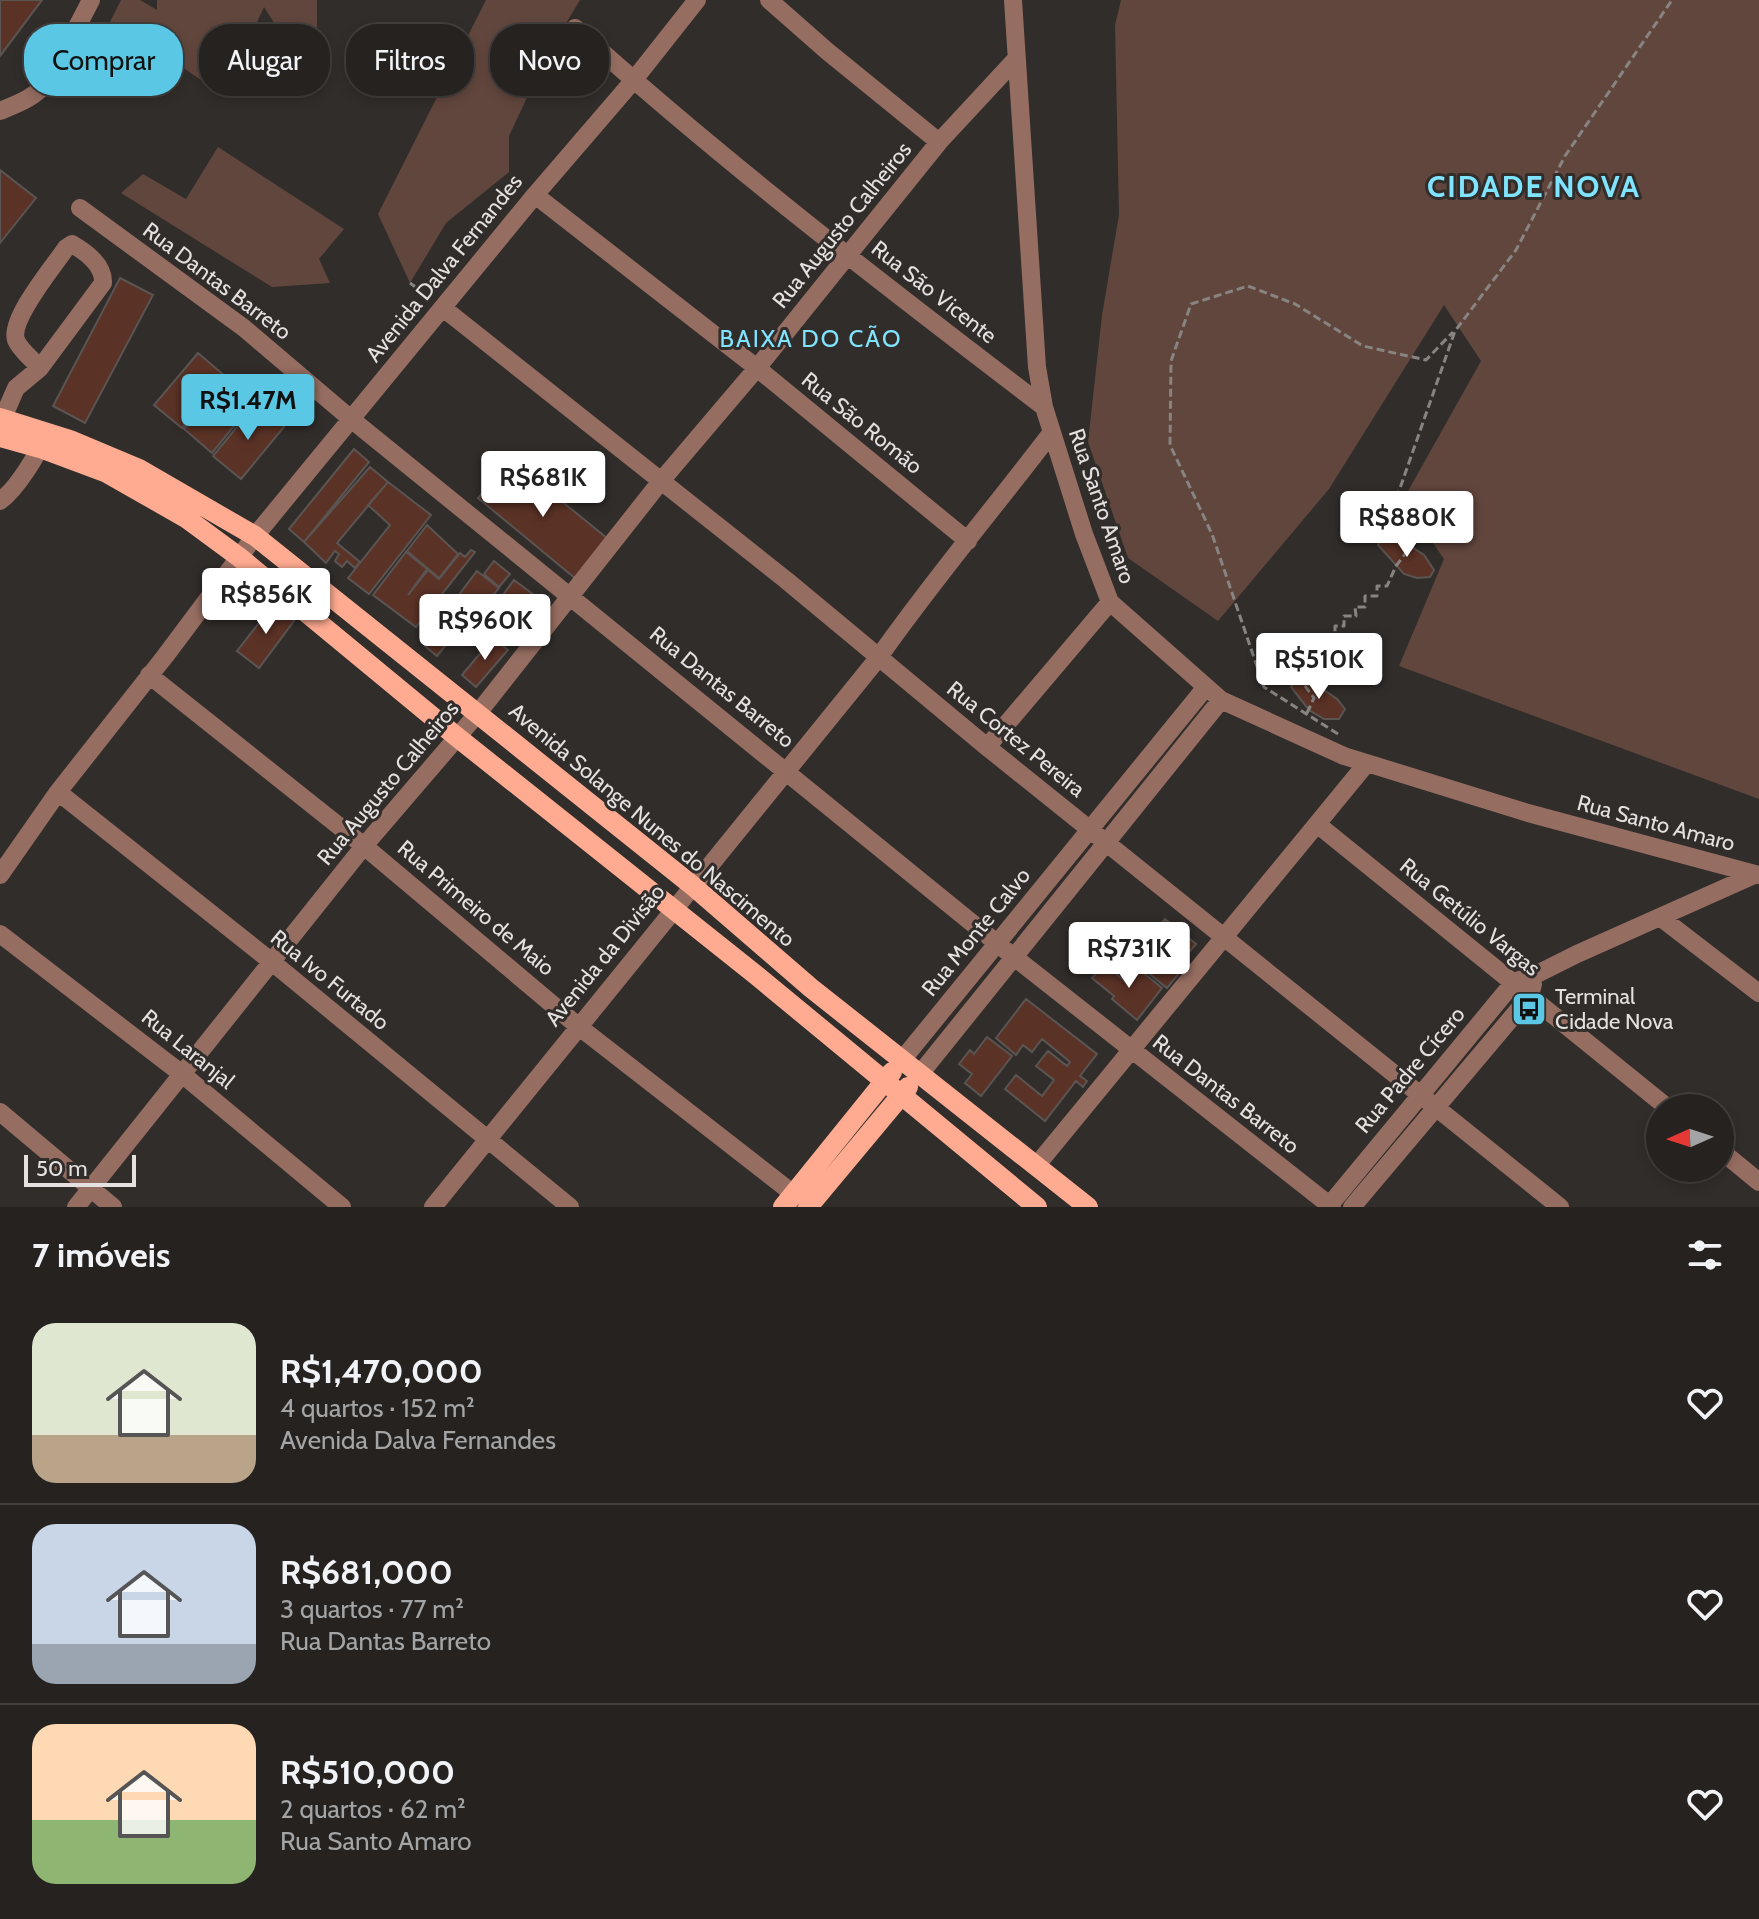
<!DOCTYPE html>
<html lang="pt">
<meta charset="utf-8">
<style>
body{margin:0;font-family:Cabin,sans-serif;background:#2d2a29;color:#f1f3f6;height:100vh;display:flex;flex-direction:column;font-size:30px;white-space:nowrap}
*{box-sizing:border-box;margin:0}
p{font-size:26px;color:#a3a4a5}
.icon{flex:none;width:44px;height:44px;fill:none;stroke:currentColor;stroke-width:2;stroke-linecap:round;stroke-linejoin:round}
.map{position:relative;height:1207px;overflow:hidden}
.details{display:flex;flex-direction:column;background:#252220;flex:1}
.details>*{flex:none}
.banner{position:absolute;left:24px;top:24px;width:800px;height:72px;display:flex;gap:16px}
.needle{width:52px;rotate:267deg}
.tools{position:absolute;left:1646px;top:1094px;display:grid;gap:16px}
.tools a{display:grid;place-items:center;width:88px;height:88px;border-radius:50%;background:#252220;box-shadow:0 4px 12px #0003,0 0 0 2px #423f3e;font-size:40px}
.scale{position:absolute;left:24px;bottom:20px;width:112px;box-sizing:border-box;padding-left:8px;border:4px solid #e4e1e0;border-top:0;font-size:22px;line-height:28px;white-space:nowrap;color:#e4e1e0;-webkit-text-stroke:6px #312d2b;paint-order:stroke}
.price{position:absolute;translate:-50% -68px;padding:0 18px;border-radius:8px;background:#fff;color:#222;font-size:26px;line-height:52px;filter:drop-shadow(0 2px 4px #0008)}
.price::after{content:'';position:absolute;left:50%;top:48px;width:24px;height:18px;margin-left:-12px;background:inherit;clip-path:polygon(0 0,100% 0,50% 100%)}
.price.current{background:#5ac8e5;color:#111}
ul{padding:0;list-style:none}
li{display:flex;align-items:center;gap:24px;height:200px;padding:0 32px}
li+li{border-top:2px solid #423f3e}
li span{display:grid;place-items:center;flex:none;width:224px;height:160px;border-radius:24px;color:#555}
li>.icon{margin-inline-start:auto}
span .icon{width:96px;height:96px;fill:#fffc;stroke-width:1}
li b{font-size:34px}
h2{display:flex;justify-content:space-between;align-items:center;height:96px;padding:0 32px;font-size:34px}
.chip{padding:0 28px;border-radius:32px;background:#252220;box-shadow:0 4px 12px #0003,0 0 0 2px #423f3e;font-size:28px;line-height:72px}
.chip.current{background:#5ac8e5;color:#111}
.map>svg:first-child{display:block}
.green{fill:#61463d}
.building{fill:#5b3226;stroke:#5a5553;stroke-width:2}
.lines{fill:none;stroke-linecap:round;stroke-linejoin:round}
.path{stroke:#878482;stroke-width:3;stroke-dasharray:8 4;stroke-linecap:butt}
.minor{stroke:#966d61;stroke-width:18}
.major{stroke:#feab91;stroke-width:20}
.labels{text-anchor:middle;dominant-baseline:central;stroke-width:6;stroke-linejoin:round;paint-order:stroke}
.street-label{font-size:22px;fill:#e4e1e0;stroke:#312d2b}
.poi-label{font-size:22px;fill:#e4e1e0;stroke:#312d2b;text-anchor:start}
.neighbourhood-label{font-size:24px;letter-spacing:2px;fill:#81e4ff;stroke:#312d2b}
.district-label{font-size:30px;font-weight:bold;letter-spacing:2px;fill:#81e4ff;stroke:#312d2b}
</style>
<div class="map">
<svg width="1759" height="1207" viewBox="0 0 1759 1207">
<rect width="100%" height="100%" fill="#312d2b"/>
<path class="green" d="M121,0h19l17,10v-10h160v33l-26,16 -27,-42 -41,88 -57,-39 -94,41z
M486,0h94l-33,55 -38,81v36l-63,51 -36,60 -32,-69z
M1121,0h638v799l-360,-133 45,-107 -41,-59 78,-139 -37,-56 -115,184 -111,132 -90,-63 -40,-116 14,-127 17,-100 -4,-190z
M218,147l126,82 -25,30 11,24 -58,4 -151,-94 22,-19 43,25z"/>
<path class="building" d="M0,0h42l-42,56z
M0,170l36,28 -36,45z
M120,278l33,17 -68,128 -32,-17z
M198,353l27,23 -43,52 -28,-23z
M228,377l27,23 -43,53 -28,-24z
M256,404l28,23 -43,52 -28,-23z
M354,449l15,13 -65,80 -15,-13z
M510,459l98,80 -32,40 -98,-81z
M370,467l18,15 -51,61 23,19 -5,6 -8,-7 -5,6 -7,-6 4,-7 -4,-3 -9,12 -22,-21z
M388,482l43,33 -62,79 -21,-16 42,-53 -22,-20z
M427,525l31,29 -19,24 -32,-27z
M1383,538l24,6 17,11 10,15 -4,7 -13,1 -13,-4 -26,-29z
M471,550l4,2 -59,75 -43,-32 33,-43 21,17 -19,26 20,-25 11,9 21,-26 5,4z
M494,561l16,13 -11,13 -15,-13z
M477,571l22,17 -10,12 20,15 -23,31 -21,-16 -9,12 -21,-16z
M514,580l28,21 -19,25 -13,-9 7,-9 -15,-12z
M273,605l21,16 -35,47 -22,-17z
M437,630l13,10 -13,16 -12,-10z
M493,638l15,12 -32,37 -14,-12z
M1295,681l29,9 13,9 8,10 -6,10h-15l-15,-9 -18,-23z
M1165,919l31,25 -16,19 5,3 -18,22 -33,-27 13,-16 11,8 7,-9 -14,-8z
M1104,964l21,17 11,-14 26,21 -25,32 -25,-21 2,-3 -22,-18z
M1026,999l71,55 -17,22 7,5 -4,6 -7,-6 -31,40 -40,-32 11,-14 26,21 12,-16 -18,-14 12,-15 19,15 3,-4 -28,-23 -10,13 -9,-7 -7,10 -20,-17z
M987,1037l25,19 -31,40 -16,-13 7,-9 -13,-10 11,-14 4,4z"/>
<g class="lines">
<path class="path" d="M410,283l20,15
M1307,713l7,-15 -14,-19 3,-24h11v-8h10v-12h11v-9h9v-10h12l-1,-9h10v-11h12v-10h10l9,-20 15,-20 -16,-9 -5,-17 2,-9 63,-180 61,-81 49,-94 107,-156
M1338,734l-74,-47 -52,-153 -42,-89 1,-84 20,-57 57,-18 47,18 68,42 63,14 27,-28"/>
<path class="minor" d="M769,0l58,51 112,91
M1013,0l24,367 7,40 40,127 26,68 111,98 123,56 184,57 231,62
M575,28c149,134 309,257 469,379
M0,111c20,-8 36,-14 50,-32l41,-79
M535,195l222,173 211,173
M80,208l164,120 107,91 663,538 318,250
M443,308l343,272 201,167 573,460
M0,425l16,-37 24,-20 63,-85c1,-18 -17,-31 -31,-39l-6,4c-12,18 -57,71 -50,92 4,10 17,20 24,28
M0,501c17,-12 38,-47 46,-66
M149,675l215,171 214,180 226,176
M987,747l123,-145
M58,792l214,170 298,245
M1317,824l351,284
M0,875l58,-83 108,-137 89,-119 280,-341 98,-114 64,-81
M1660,917l99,76
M0,934l182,140 160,133
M902,1060l304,-373
M920,1074c101,-124 200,-250 301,-374
M0,1112l113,95
M1720,1150l39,32
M1036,1166l331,-403
M76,1207l288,-361 114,-133 183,-232 96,-113 182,-226 76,-82
M433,1207l446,-550c54,-77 116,-150 173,-225
M1328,1207l186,-225 23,-8 40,-20 177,-79
M1352,1207l178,-211 3,-12"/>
<path class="major" d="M0,418l70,22 69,29 116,67 438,350 118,102 277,219
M0,437l40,11 67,25 79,45 53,39 218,180 299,238 281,232
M783,1207l109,-135
M808,1207l100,-120"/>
</g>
<defs>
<g id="bus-square" transform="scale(1.8)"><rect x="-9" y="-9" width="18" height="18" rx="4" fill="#5ac8e5" stroke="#312d2b"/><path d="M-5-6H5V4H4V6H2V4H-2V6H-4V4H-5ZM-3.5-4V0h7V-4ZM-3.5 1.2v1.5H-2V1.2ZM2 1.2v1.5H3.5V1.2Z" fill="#111"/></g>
</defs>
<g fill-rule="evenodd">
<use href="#bus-square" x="1529" y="1009"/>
</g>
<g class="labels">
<g class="street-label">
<text transform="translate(842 225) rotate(-51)">Rua Augusto Calheiros</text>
<text transform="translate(444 268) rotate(-51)">Avenida Dalva Fernandes</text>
<text transform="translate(217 281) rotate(37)">Rua Dantas Barreto</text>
<text transform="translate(934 292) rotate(38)">Rua São Vicente</text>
<text transform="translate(862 423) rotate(39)">Rua São Romão</text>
<text transform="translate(1102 506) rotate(71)">Rua Santo Amaro</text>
<text transform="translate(722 687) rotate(39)">Rua Dantas Barreto</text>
<text transform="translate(1016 739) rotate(39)">Rua Cortez Pereira</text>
<text transform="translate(388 783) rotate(-50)">Rua Augusto Calheiros</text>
<text transform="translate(1656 823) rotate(15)">Rua Santo Amaro</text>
<text transform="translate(652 825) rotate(40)">Avenida Solange Nunes do Nascimento</text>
<text transform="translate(476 908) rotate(40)">Rua Primeiro de Maio</text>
<text transform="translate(1470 917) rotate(39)">Rua Getúlio Vargas</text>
<text transform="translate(976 932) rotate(-51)">Rua Monte Calvo</text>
<text transform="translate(605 955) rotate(-51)">Avenida da Divisão</text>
<text transform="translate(330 980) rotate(39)">Rua Ivo Furtado</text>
<text transform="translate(188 1049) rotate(39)">Rua Laranjal</text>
<text transform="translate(1410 1070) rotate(-50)">Rua Padre Cícero</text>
<text transform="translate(1226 1094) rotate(38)">Rua Dantas Barreto</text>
</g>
<g class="poi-label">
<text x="1555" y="996">Terminal<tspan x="1555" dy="25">Cidade Nova</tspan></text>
</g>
<g class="neighbourhood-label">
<text x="811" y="338">BAIXA DO CÃO</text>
</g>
<g class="district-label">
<text x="1534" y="186">CIDADE NOVA</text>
</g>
</g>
</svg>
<div class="tools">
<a><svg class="needle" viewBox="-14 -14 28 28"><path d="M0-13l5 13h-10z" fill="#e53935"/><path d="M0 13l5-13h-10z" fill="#a3a4a5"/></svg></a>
</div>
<div class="scale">50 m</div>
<b class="price current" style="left:248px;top:442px">R$1.47M</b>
<b class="price" style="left:543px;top:519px">R$681K</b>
<b class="price" style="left:1407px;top:559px">R$880K</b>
<b class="price" style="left:266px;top:636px">R$856K</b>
<b class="price" style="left:485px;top:662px">R$960K</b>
<b class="price" style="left:1319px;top:701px">R$510K</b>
<b class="price" style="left:1129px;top:990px">R$731K</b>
<div class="banner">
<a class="chip current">Comprar</a>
<a class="chip">Alugar</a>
<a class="chip">Filtros</a>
<a class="chip">Novo</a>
</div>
</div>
<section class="details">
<h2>7 imóveis<svg class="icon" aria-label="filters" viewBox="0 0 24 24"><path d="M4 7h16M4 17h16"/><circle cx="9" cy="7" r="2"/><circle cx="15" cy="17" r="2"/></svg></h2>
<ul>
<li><span style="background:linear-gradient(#dfe7d0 70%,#b9a48a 0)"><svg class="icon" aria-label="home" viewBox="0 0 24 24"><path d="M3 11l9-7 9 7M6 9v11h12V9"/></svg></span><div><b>R$1,470,000</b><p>4 quartos · 152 m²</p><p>Avenida Dalva Fernandes</p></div><svg class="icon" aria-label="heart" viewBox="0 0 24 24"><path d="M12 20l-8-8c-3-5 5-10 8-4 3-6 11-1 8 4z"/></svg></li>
<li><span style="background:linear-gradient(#c9d6e8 75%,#9aa5b1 0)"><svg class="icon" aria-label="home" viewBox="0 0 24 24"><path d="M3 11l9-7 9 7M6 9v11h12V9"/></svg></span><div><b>R$681,000</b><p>3 quartos · 77 m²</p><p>Rua Dantas Barreto</p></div><svg class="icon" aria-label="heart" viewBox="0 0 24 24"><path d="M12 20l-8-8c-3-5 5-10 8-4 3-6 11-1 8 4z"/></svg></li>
<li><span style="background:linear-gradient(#ffd9b3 60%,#8fb573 0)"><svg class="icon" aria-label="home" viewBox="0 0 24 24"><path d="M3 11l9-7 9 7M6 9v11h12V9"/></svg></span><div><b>R$510,000</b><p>2 quartos · 62 m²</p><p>Rua Santo Amaro</p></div><svg class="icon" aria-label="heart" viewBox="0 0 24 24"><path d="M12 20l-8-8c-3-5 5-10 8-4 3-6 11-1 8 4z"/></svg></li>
</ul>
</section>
